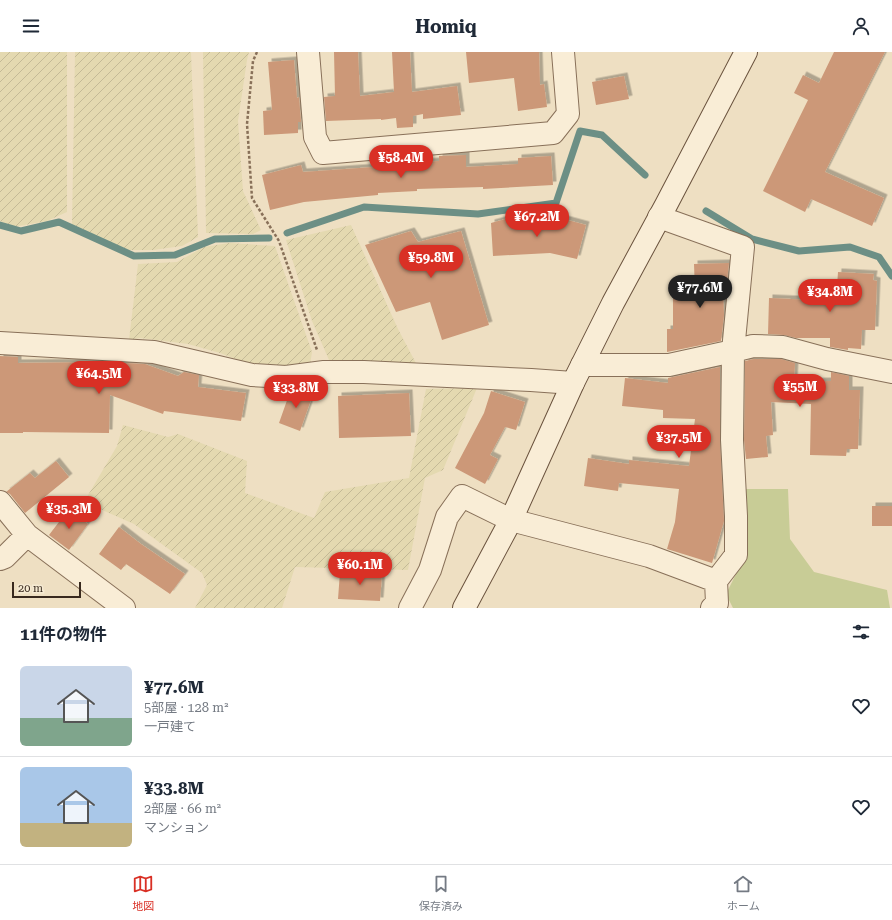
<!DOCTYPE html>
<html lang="ja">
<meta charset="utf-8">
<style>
body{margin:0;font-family:"Roboto Serif","Noto Sans JP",serif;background:#f6f6f7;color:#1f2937;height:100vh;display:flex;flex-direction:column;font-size:15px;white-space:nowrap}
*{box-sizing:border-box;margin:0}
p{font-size:13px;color:#747a83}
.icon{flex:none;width:22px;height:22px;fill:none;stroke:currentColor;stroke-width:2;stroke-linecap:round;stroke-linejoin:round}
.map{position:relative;height:556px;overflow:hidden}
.sheet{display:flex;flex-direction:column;background:#fff;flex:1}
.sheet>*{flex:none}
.scale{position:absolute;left:12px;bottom:10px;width:69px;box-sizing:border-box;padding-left:4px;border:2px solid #38291e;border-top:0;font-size:11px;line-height:14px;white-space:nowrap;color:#38291e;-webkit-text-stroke:3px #f5ead2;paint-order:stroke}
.price{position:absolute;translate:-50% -34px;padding:0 9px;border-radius:14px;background:#d93025;color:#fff;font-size:13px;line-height:26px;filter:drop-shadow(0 1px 2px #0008)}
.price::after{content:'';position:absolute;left:50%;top:24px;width:12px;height:9px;margin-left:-6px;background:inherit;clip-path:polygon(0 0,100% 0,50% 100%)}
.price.current{background:#222;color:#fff}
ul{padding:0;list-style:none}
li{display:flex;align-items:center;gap:12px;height:100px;padding:0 20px}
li+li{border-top:1px solid #e0e1e3}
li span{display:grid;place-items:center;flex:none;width:112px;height:80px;border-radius:6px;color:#555}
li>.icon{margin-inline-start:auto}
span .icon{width:48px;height:48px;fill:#fffc;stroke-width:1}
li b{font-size:17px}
h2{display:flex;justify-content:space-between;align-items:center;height:48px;padding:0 20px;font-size:17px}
header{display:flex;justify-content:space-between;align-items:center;height:52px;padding:0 20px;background:#fff;font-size:18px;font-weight:700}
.menu{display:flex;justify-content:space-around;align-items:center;height:56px;border-top:1px solid #e0e1e3;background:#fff;font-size:11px;color:#747a83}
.menu a{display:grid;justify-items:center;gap:2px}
.menu .current{color:#d93025}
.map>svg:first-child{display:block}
.farmland{fill:url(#farmland-furrows)}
.grass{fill:#c8cc96}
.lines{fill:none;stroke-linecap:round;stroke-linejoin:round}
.stream{stroke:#6c8f85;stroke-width:7}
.building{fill:#cc9878;filter:url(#shadow)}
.street-casing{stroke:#887059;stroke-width:24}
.secondary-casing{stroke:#6a523d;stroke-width:24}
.path{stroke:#887059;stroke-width:2.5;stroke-dasharray:3 2;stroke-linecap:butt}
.street{stroke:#f9edd6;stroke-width:22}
.secondary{stroke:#f9edd6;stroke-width:22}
</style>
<header><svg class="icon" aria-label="menu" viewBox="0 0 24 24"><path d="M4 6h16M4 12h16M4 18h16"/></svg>Homiq<svg class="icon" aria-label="person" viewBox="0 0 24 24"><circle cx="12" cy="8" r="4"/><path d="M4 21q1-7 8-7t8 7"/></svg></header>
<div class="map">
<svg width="892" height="556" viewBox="0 0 892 556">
<defs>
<pattern id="farmland-furrows" width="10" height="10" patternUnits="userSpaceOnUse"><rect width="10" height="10" fill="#e4d9b0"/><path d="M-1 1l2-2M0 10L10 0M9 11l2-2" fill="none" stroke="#c4ba97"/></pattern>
<filter id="shadow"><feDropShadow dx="3.5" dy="-3.5" stdDeviation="0" flood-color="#0004"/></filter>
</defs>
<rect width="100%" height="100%" fill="#eedfc2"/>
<path class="farmland" d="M0,0h67v160l-20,9 -33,6 -14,-6z
M75,0h116l7,185 -16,9 -29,4h-25l-30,-13 -26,-12z
M203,0h46l-2,8 -9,61 5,70 18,39 -8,4 -47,-1z
M351,173l47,104 20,38 -79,-3 -10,-4 -17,-39 -26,-81z
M229,191l46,3 37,106 -2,13 -19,4 -37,-3 -34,-13 -32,-9 -48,-6 -11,2 9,-76 39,-2 27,-15z
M477,336l-34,82 -18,8 -17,92 -113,-3 -13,41h-87l12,-23 -5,-12 -68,-49 -50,-22 33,-56 6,-21 45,12 10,-3 69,27 -2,32 69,25 11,-26 84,-14 17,-89z"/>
<path class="grass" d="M745,437h43l2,50 24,33 73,18 3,18h-157l-7,-14 18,-36z"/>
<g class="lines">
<path class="stream" d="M706,159l46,28 47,12 51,-4 29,10 13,19
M0,173l21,6 38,-9 75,34 41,-1 40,-16 54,-1
M287,181l77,-26 114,7 78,-11 24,-72 22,4 43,40"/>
</g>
<path class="building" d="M334,0h24l2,44 34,-4 -2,-40h18l2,40 45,-6 4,29 -38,4v-5l-10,2v11l-16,1 -1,-10 -15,2v-1l-55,2 -2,-24 11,-1z
M466,0h73l1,33 4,-1 3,23 -29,4 -4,-33 -45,5z
M834,0h51l-60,120 59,26 -12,28 -61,-27 -6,13 -42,-21 45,-91 -14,-7 9,-18 16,8z
M294,8l3,38 2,-1 2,25h-3v11l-34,2 -1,-24 9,-1 -4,-48z
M624,24l5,23 -33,6 -4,-23z
M466,103v12l52,-3v-6l33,-2 2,29 -70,4v-2l-66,2v2l-39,2v2l-74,7 -34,8 -8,-35 39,-10 2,7 71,-5v-2l65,-4v-5z
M516,164l1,7 47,-4 22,6 -9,34 -27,-6 -57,3 -2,-33z
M411,179l7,11 43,-11 28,94 -47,15 -12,-38 -34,10 -31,-67z
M729,211l-3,26h-3l1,26 -3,26 -54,11v-23h6v-37h22l-1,-28z
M838,220l36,2 -1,6 4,1 -2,49h-13l-1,19 -13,-1v2l-18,-3v-9h-34l-12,-3 -16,-1 1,-36 67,3z
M0,304l18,1v6l85,-1 42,2 33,12 6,-4 15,3 -1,12 48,6 -5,28 -77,-10 -1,3 -53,-19 -1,38 -86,-1v1h-23z
M754,307h27l14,4 -1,19 37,-1v-9l18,4v14h11l-2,59h-11l-1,7 -36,-1 1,-51 -40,-2 2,33 -7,1 2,21 -22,2 -2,-19 1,-79z
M720,315v73l4,81 -12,42 -45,-14 8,-27 4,-33 -60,-6 -1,8 -34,-5 4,-28 41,6v-4l60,6 6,-47 -32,-1v-8l-41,-4 3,-28 43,5v-5z
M296,336l17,6 -13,37 -21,-8 12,-34z
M491,339l34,11 -9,28 -11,-3 -15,28 8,4 -13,25 -30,-16 29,-55z
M409,341l2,43 -72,2 -1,-42z
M56,409l13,16 -44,36 -15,-19 -4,-2 24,-19 5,5z
M872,454h20v20h-20z
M69,457l19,15 -19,26 -20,-15z
M119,475l22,17 44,30 -15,20 -44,-30 -5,6 -22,-16z
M340,520l42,2 -2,27 -42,-2z"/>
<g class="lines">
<g class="street-casing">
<path id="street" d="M308,0l7,85 8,16 230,-20 15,-19 -5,-62
M659,165l84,30 -10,104 -1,89 4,76v39l-20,26
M0,291l154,9 98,23 34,2 38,-5h40l167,8 42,3
M582,313h87l64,-14 20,-5 30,1 44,12 65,13
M0,450l27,33 97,73
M0,507l5,-2 22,-22
M410,556l20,-38 17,-53 15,-21 49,24 138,36 67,25 1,22 -5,5"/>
</g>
<g class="secondary-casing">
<path id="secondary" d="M464,556l47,-88 62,-137 40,-80 53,-98 80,-153"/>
</g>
<path class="path" d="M257,0l-4,9 -6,63 5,74 27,43 38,109"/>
<use href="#street" class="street"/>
<use href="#secondary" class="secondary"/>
</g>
</svg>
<div class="scale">20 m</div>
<b class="price" style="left:401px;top:127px">¥58.4M</b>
<b class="price" style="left:537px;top:186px">¥67.2M</b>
<b class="price" style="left:431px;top:227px">¥59.8M</b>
<b class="price current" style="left:700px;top:257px">¥77.6M</b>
<b class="price" style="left:830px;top:261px">¥34.8M</b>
<b class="price" style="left:99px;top:343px">¥64.5M</b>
<b class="price" style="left:800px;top:356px">¥55M</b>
<b class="price" style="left:296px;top:357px">¥33.8M</b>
<b class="price" style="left:679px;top:407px">¥37.5M</b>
<b class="price" style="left:69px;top:478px">¥35.3M</b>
<b class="price" style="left:360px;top:534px">¥60.1M</b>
</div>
<section class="sheet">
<h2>11件の物件<svg class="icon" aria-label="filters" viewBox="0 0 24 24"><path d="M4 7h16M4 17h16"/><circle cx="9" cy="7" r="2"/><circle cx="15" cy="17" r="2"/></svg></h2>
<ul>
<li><span style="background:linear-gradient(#c9d6e8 65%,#7fa58c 0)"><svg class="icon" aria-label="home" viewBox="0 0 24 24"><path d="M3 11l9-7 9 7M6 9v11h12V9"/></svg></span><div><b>¥77.6M</b><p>5部屋 · 128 m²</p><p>一戸建て</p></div><svg class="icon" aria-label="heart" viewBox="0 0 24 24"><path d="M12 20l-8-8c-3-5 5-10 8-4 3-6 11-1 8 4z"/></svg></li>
<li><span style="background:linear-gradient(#a9c7e8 70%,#c2b280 0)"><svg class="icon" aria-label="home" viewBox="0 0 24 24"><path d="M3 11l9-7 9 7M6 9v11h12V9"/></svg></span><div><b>¥33.8M</b><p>2部屋 · 66 m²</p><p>マンション</p></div><svg class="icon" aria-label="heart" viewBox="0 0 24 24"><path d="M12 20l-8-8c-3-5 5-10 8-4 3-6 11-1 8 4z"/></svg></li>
</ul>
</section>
<nav class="menu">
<a class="current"><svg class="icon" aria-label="map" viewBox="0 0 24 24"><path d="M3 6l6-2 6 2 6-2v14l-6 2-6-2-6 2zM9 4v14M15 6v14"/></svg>地図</a>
<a><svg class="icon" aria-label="saved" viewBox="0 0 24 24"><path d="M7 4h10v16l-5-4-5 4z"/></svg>保存済み</a>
<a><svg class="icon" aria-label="home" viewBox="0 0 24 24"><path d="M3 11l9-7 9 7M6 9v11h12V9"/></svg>ホーム</a>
</nav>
